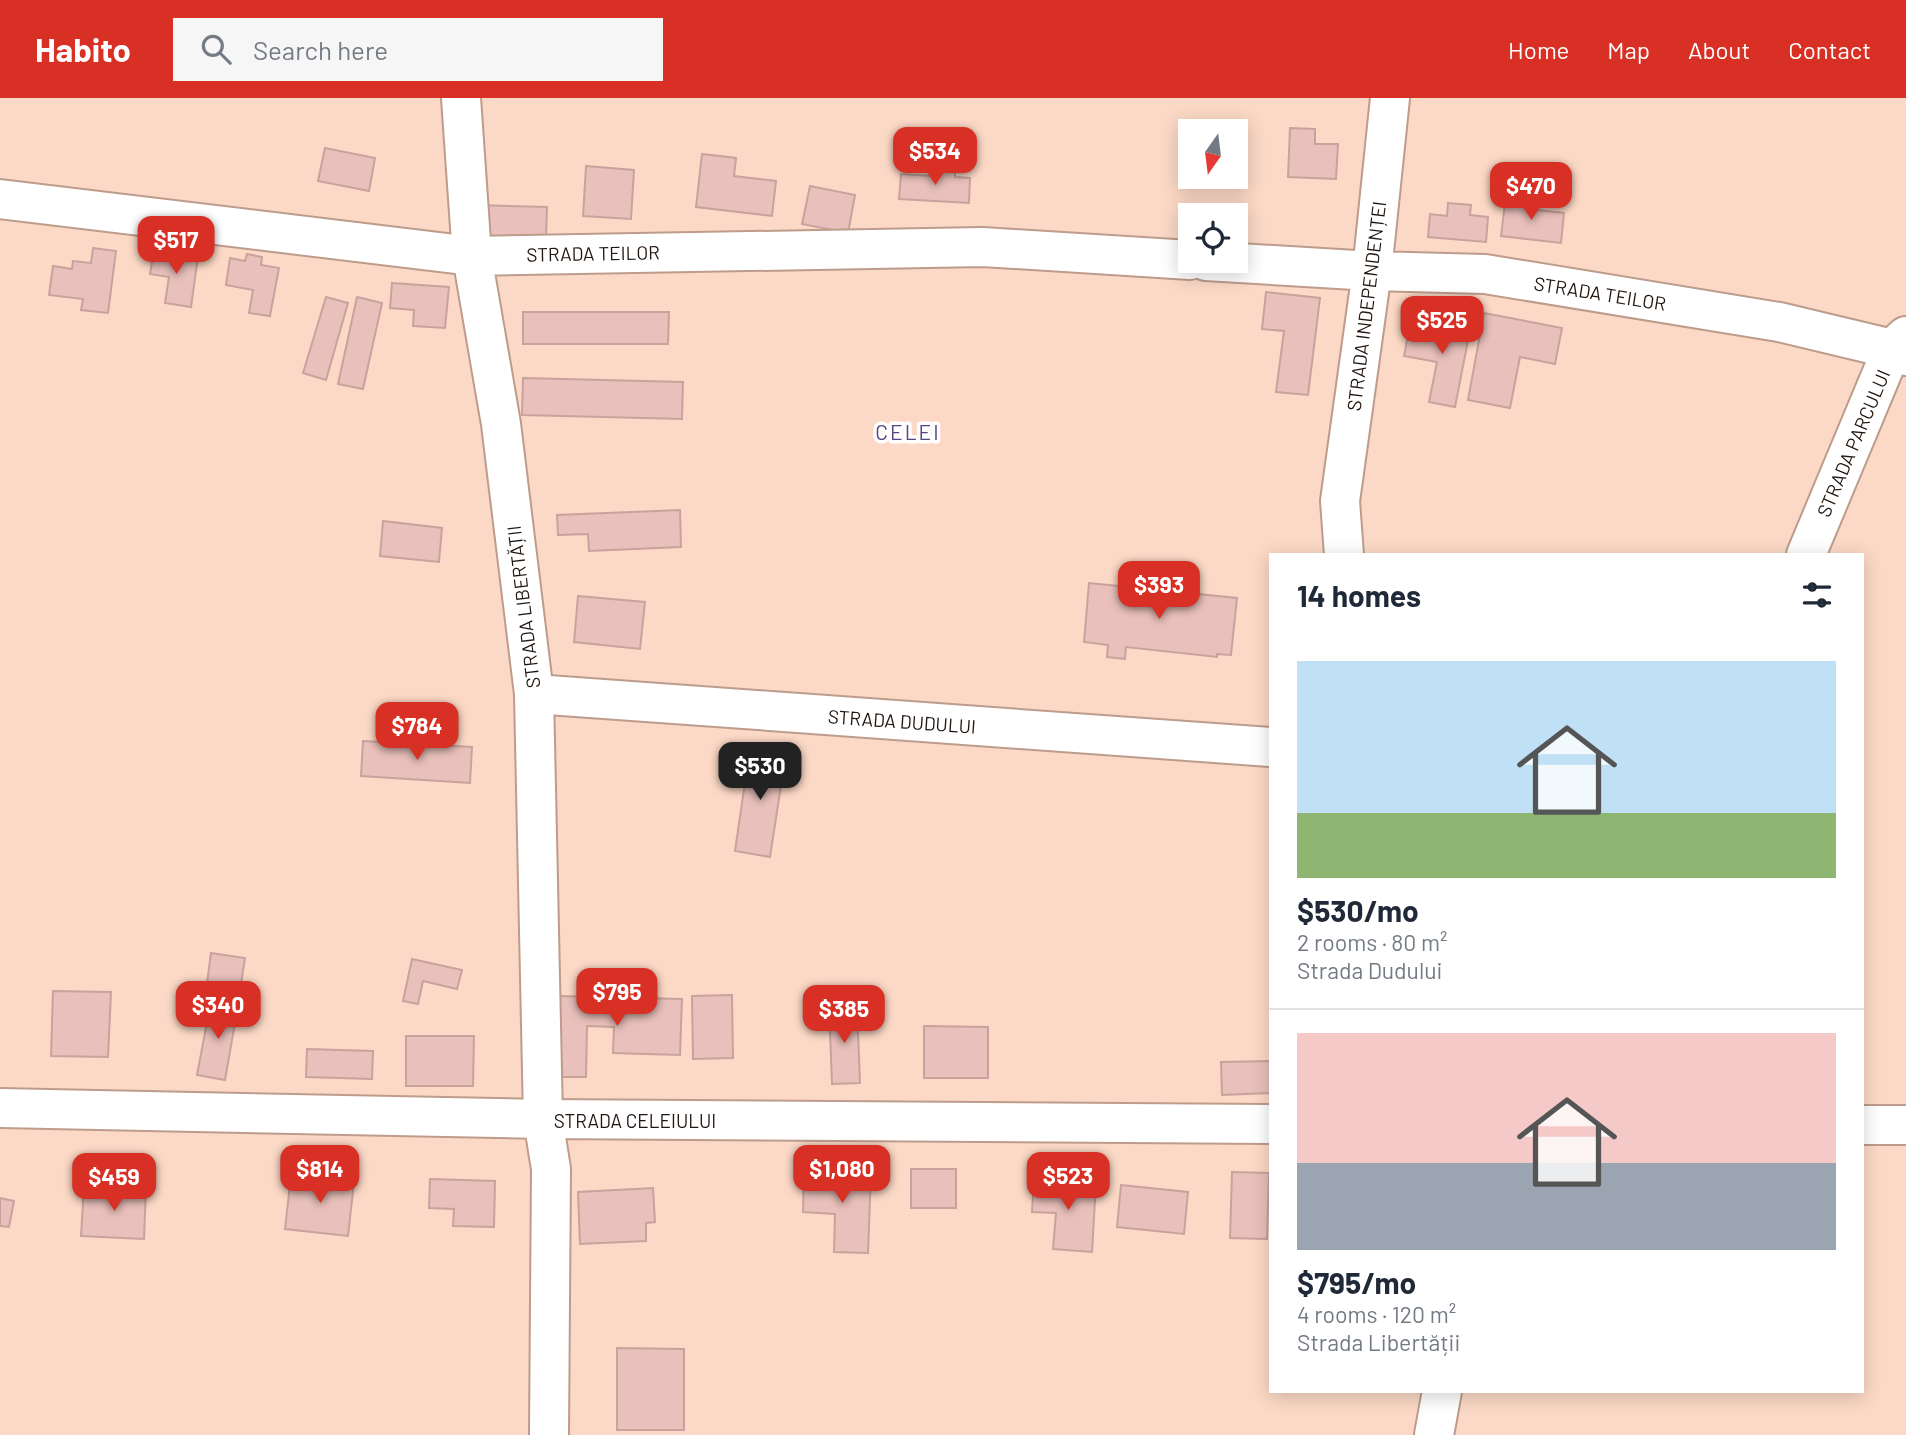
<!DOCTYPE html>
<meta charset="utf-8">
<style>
body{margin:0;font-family:Barlow,sans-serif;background:#f6f6f7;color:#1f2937;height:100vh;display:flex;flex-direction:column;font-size:26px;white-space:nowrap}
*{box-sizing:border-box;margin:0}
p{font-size:23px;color:#747a83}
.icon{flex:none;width:38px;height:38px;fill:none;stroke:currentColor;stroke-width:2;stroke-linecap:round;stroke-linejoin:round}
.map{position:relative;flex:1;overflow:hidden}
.side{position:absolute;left:1269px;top:455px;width:595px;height:840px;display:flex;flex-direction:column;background:#fff;border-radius:0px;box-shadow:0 4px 18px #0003}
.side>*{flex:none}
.needle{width:46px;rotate:194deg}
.fabs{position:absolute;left:1178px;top:21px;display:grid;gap:14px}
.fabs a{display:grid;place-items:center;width:70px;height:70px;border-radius:0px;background:#fff;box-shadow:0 4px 18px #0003;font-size:35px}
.price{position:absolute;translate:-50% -60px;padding:0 16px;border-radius:14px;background:#d93025;color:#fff;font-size:23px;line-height:46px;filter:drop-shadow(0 2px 4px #0008)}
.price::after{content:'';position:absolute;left:50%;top:42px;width:21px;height:16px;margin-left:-10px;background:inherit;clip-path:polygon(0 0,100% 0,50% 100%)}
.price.selected{background:#222;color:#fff}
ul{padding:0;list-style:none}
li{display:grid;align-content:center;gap:14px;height:371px;padding:0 28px}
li+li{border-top:2px solid #e0e1e3}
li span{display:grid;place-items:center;height:217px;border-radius:0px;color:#555}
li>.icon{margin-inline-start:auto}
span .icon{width:126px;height:126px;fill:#fffc;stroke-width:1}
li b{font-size:30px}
h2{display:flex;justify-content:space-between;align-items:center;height:84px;padding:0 28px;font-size:30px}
header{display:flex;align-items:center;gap:42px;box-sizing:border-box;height:98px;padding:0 35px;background:#d93025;color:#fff}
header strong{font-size:33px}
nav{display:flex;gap:38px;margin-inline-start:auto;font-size:24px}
.search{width:490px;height:63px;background:#f6f6f7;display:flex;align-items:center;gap:18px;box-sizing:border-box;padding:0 24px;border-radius:0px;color:#747a83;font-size:26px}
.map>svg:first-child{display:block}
.building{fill:#e9c0bb;stroke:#c9a29d;stroke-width:2}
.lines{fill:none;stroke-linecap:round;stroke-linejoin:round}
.minor-casing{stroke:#bd9c8b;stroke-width:42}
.major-casing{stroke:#bd9c8b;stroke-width:42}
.minor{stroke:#fff;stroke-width:38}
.major{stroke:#fff;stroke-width:38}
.labels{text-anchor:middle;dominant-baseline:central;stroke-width:7;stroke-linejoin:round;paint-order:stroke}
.street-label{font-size:19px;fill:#221610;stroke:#fff}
.neighbourhood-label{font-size:21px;letter-spacing:2px;fill:#564583;stroke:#fff}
</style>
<header>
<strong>Habito</strong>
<div class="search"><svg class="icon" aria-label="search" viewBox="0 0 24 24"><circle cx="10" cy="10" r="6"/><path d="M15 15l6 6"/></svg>Search here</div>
<nav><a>Home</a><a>Map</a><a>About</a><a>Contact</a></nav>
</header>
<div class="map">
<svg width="1906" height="1337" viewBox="0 0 1906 1337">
<rect width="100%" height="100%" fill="#fcd9c6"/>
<path class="building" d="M1290,30l25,1v15h23l-2,35 -48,-2z
M325,50l50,10 -6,33 -51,-10z
M702,56l34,4 -2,18 42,5 -4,35 -76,-9z
M586,68l48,4 -3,49 -48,-3z
M932,71l23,2v6l15,1 -1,25 -70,-4 2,-25 30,2z
M810,88l45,9 -7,38 -46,-9z
M1506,97l23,2 -1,12 36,4 -3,30 -60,-7z
M1448,105l23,2 -1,10 18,2 -2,25 -58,-5 2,-23 17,2z
M477,107l70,2 -1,33 -69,-2z
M93,150l23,3 -8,62 -27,-3 2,-11 -34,-4 4,-29 19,3 1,-8 18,2z
M154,152l44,7 -7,50 -26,-4 4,-26 -19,-3z
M247,156l15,3 -1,8 18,3 -9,48 -21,-3 4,-23 -27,-5 4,-27 15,3z
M392,185l57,4 -4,41 -32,-2 1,-16 -24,-2z
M1266,194l54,6 -12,97 -32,-3 8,-61 -22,-2z
M326,199l22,6 -22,77 -23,-7z
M357,199l25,6 -19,86 -25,-5z
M523,214h146l-1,32h-145z
M1484,215l78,15 -7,36 -35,-7 -10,51 -42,-8z
M1441,220l30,7 -16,82 -26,-5 8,-40 -33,-6 6,-31 29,6z
M523,280l160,4 -1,37 -160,-4z
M680,412l1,37 -92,4 -1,-17 -30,1 -1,-20z
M383,423l59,7 -3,34 -59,-6z
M1089,485l148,15 -6,57 -14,-1v3l-91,-10 -1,12 -18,-2 1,-12 -24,-3z
M578,498l67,6 -5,47 -66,-7z
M363,643l109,6 -2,36 -109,-7z
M750,650l36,5 -16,104 -35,-6z
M211,855l34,5 -7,45 -33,-5z
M412,861l50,11 -5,19 -34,-8 -5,23 -15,-3z
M53,893l58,1 -3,65 -57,-1z
M732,897l1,63 -40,1 -1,-63z
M559,898l123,3 -2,56 -67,-2 1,-26 -27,-1 -1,51h-28z
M211,903l27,5 -13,74 -28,-5z
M857,907l3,78 -28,1 -3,-78z
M924,928l64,1v51h-64z
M406,938h68l-1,50h-67z
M307,951l66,2 -1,28 -66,-2z
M1270,963v32l-48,2 -1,-33z
M911,1071h45v39h-45z
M804,1072l67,2 -3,81 -34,-1 1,-38 -32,-2z
M1232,1074l37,1 -2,66 -37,-1z
M291,1077l63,7 -6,54 -63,-7z
M430,1081l65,2 -1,46 -41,-1 1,-17 -25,-1z
M1034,1081l62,4 -4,69 -39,-3 3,-36 -24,-1z
M1121,1087l67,7 -4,42 -67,-7z
M84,1088l62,3 -2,50 -63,-3z
M653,1090l2,34 -9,1v18l-66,3 -2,-52z
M0,1100l14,3 -5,26 -9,-1z
M617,1250l67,1v81h-67z"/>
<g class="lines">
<g class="minor-casing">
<path id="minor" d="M461,0l11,158 29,168 33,270 9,425
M0,101l472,57 511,-9 207,13
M1206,163l166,10 113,3 294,48 113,27 14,7
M1344,457l-4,-54 32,-230 18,-173
M1806,457l86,-206 14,-13
M534,596l736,53
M1434,1337l8,-44"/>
</g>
<g class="major-casing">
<path id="major" d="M0,1010l543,11 727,5
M543,1021l8,50 -2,266
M1862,1027h44"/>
</g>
<use href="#minor" class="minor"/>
<use href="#major" class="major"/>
</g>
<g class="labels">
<g class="street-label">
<text transform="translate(593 155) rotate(-1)">STRADA TEILOR</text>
<text transform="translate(1600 195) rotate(9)">STRADA TEILOR</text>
<text transform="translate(1366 208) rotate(-83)">STRADA INDEPENDENȚEI</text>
<text transform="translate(1853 345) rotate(-67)">STRADA PARCULUI</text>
<text transform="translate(523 509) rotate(-97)">STRADA LIBERTĂȚII</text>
<text transform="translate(902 623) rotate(4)">STRADA DUDULUI</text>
<text x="635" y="1022">STRADA CELEIULUI</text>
</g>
<g class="neighbourhood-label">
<text x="908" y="333">CELEI</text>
</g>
</g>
</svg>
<div class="fabs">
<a><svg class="needle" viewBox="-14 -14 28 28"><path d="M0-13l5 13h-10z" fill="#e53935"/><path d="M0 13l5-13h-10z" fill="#747a83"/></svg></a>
<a><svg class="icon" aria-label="locate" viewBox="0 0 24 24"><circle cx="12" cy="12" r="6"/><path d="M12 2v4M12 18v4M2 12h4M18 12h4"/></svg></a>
</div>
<b class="price" style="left:935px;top:89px">$534</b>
<b class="price" style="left:1531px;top:124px">$470</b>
<b class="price" style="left:176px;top:178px">$517</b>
<b class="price" style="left:1442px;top:258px">$525</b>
<b class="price" style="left:1159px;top:523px">$393</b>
<b class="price" style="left:417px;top:664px">$784</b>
<b class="price selected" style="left:760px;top:704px">$530</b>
<b class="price" style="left:617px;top:930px">$795</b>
<b class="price" style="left:218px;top:943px">$340</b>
<b class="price" style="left:844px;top:947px">$385</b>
<b class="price" style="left:320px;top:1107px">$814</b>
<b class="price" style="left:842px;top:1107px">$1,080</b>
<b class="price" style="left:1068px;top:1114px">$523</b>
<b class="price" style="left:114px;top:1115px">$459</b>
<section class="side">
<h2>14 homes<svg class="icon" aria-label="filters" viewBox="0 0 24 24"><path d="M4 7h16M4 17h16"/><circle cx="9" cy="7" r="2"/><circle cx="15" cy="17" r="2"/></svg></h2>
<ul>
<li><span style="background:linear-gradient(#bfe0f5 70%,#8fb573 0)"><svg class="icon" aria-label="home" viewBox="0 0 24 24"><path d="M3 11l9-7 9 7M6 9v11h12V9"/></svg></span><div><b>$530/mo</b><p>2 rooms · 80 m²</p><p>Strada Dudului</p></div></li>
<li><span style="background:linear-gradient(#f6c9c9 60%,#9aa5b1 0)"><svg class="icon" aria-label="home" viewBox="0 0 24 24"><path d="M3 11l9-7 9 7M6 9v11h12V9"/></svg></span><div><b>$795/mo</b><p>4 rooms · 120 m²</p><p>Strada Libertății</p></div></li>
</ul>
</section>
</div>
